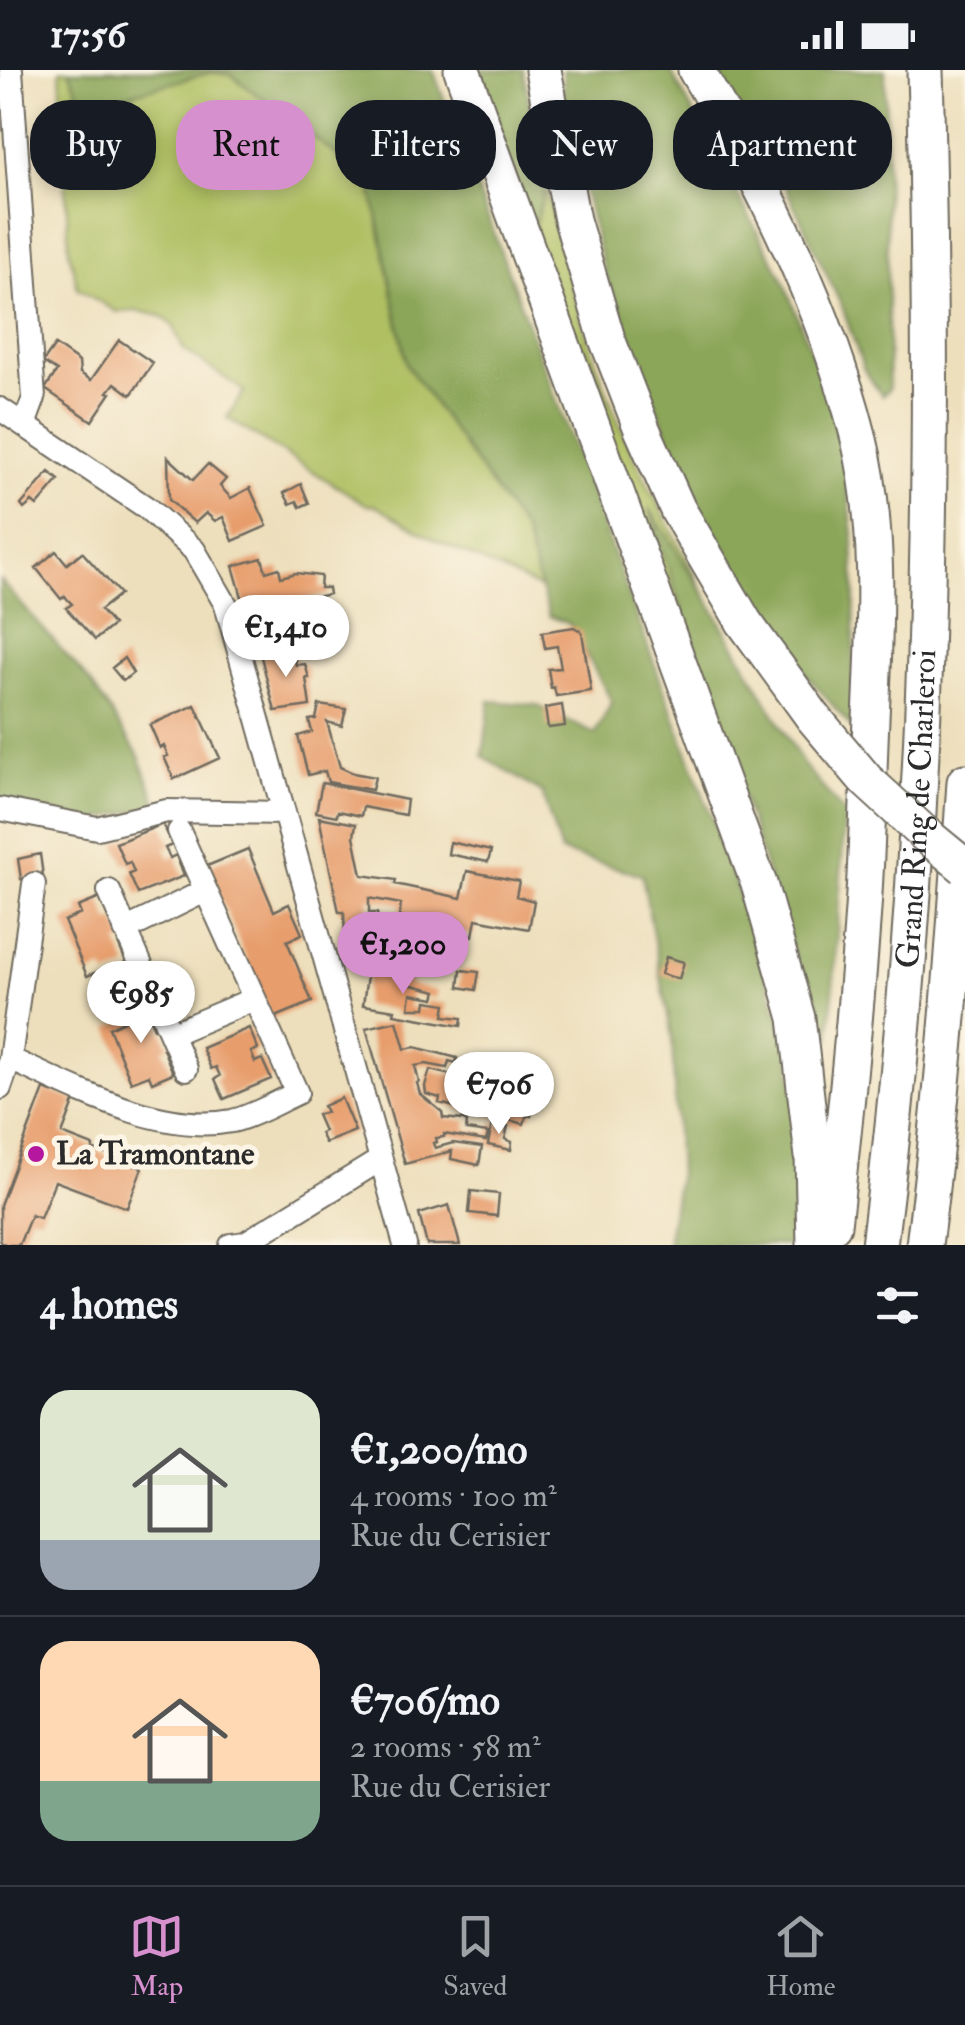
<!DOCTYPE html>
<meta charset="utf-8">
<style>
body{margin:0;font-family:"IM FELL Double Pica",serif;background:#242831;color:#f1f3f6;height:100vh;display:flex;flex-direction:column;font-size:38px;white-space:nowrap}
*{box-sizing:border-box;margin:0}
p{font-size:32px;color:#9ea1a6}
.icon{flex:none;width:55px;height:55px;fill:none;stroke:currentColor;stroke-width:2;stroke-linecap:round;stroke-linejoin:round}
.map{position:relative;height:1175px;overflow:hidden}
.panel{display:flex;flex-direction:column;background:#171b24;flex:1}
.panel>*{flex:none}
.banner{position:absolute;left:30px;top:30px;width:905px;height:90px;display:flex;gap:20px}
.price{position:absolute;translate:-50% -85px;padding:0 22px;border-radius:35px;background:#fff;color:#222;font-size:32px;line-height:65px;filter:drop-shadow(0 2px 5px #0008)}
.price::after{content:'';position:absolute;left:50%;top:60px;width:30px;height:22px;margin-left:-15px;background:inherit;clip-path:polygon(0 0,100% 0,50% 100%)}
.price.selected{background:#d690ce;color:#111}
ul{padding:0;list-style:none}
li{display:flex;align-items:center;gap:30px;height:250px;padding:0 40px}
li+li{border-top:2px solid #363941}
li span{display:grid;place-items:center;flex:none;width:280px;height:200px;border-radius:30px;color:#555}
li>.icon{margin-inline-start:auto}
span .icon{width:120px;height:120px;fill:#fffc;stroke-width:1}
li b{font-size:42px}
h2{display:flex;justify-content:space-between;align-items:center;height:120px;padding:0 40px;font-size:42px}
.pill{padding:0 35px;border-radius:40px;background:#171b24;box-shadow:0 5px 15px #0003;font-size:35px;line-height:90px}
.pill.selected{background:#d690ce;color:#111}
.status{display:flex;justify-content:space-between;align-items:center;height:70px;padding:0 50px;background:#171b24;direction:ltr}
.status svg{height:28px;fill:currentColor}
.tab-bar{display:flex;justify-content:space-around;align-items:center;height:140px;border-top:2px solid #363941;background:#171b24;font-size:28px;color:#9ea1a6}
.tab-bar a{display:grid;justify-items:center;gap:5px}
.tab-bar .selected{color:#d690ce}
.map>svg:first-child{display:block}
.green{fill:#afbf62;stroke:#6d7546;stroke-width:2.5}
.forest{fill:#8ba658;stroke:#5b6842;stroke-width:2.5}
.building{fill:#e79d6c}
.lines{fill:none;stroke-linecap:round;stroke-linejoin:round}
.minor-casing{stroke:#6f6a5e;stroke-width:26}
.highway-casing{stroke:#6f6a5e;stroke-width:39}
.minor{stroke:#fff;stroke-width:22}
.highway{stroke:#fff;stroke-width:35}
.highway-bridge-casing{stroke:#6f6a5e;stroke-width:39;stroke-linecap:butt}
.highway-bridge{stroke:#fff;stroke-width:35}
.poi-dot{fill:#b5179e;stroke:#fcf5e5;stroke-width:4}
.labels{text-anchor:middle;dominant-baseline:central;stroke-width:10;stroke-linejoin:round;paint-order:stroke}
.street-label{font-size:32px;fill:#2b2b2b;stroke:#fcf5e5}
.poi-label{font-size:32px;font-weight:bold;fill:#2b2b2b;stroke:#fcf5e5;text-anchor:start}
</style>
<div class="status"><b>17:56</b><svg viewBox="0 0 49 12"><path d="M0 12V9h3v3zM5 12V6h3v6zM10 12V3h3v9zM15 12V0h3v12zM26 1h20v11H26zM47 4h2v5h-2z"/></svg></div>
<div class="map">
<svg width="965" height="1175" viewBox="0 0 965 1175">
<rect width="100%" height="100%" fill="#fcf5e5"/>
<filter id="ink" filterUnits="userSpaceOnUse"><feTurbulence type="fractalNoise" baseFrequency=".01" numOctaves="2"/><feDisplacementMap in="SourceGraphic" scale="20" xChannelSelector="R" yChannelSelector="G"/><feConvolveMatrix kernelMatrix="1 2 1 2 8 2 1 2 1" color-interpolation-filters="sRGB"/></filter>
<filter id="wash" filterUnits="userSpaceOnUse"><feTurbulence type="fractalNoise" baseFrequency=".0048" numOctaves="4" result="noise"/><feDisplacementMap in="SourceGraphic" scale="40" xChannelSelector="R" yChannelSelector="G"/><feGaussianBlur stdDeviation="2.25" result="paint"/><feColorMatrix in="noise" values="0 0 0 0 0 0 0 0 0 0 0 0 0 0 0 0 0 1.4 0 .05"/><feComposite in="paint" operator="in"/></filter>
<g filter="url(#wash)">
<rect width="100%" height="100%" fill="#eddfbc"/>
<path class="green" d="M60,0h9l12,29 37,-2 94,-25 19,3 139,105 37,185 117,167 17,57 -108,-50 -59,-34h-7l-140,-87 17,-27 -61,-42 -10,-24 -12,-9 -22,-5 -22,1 -39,-23 -9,-38z
M546,118c17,73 38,145 65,215 26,67 64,131 96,195l-56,-86 87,273 -205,-556z"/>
<path class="forest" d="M69,0h364l295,791 62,188 15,160 -5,36h-133l11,-69 -6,-139 -30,-162 -81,-23 -19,-59 -59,-37 7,-55 46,4 59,29 17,-32 -42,-78 -21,-8 -25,-84 -117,-167 -37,-185 -139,-105 -19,-3 -94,25 -37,2z
M474,0h49l23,118 -13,41z
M563,0h107l112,207 48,122 16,74 7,62 2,59 -3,134 -53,-62 -108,-169 -88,-229 -39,-162z
M719,0h166l4,319 -7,7 -18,-26 -21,-61 -68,-144 -40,-60z
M649,438l58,90 96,166 42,50 -15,225 -17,-25z
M0,510l91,103 47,71 20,51 -65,16 -93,-18z"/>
<g id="blocks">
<path class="building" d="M119,270l34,23 -22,32 -16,-12 -7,9 3,1 -19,28 -47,-32 12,-18 -14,-9 12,-17 24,17 1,11 11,7z
M168,387l25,23 15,-16 18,15 -6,7 11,12 19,-10 17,38 -34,15 -10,-24 -8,4 -9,-8 -11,10 -26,-23z
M49,402l10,8 -22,26 -5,-4 -8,7 -3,-4z
M301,414l8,19 -9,4 -3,-6 -7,3 -6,-11z
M56,481l11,13 15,-12 38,42 -20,16 13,15 -18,15 -29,-32 6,-4 -4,-4 -3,-4 -4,3 -25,-31z
M262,488l4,14 13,-4 2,9 15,-4 25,3 -1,12h8l1,6 -59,14 5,14 -24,6 -18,-62z
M574,557l8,5 9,59 -35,5 -2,-9 -3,1 -3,-19 13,-1 -4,-22 -12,2 -3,-16z
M259,579l24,2 1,7 10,-3 2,10 9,-1 4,14h-3l4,28 -35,5z
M124,588l9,15 -10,8 -11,-13z
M195,635l25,53 -46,21 -10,-22 4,-1 -4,-10 -4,2 -10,-23z
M319,635l27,4 -4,17 -15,-4 13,45 13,6 22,4 -3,13 -44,-8 -3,-11 -17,4 -10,-39 14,-4 -3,-12 7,-1z
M562,635l3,21 -17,2 -3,-20z
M322,713l85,17 -2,15 -42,-8 -2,9 -23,-5 -1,5 -21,-4z
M319,747l37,7 -2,12 8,39 34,5 -1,4 66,14 6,-27 52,10 -3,15 18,5 -5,28 -53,-10 -3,17 -74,-19 2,-13 -32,-6v15h8l1,5 40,8 -4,13 -6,-1 -3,12 -14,-3 2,-11 -15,-4 1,16 2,1 -2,17 -33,-3 -2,-51h-5z
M163,754l9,21 -7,3 5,10 6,-3 8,21 -46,18 -9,-20 5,-2 -4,-10 -5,2 -9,-21z
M450,772l41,9 -3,11 -40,-8z
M248,779l26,62 15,-7 13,30 -15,7 25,61 -41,17 -64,-153z
M40,784l3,22 -22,3 -3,-20z
M100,828l10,24 5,-2 9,21 -6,2 10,24 -21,9 -3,-7 -17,7 -23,-55 17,-7 -3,-7z
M666,887l18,5 -5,17 -18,-5z
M368,898l42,9 -2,7 29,7 -2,7 -24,-4 -2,14h17l1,-7 19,3 -2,12 18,2 -1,8 -67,-12 1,-4 -32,-5z
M461,900l18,2 -3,18 -17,-3z
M144,935l10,23 6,-2 9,21 -6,2 10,24 -21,9 -3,-7 -18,7 -22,-54 17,-8 -3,-7z
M397,951l8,28 10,-2 42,11 -1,5 -7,-2 -2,7 -21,-4 -11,2 4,16 -2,1 3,11 22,18 1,6 20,2 4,2 -1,8 22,3 -2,8 -42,-7v3l-8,1 1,4 -4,1 2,5 18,-5 29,4 -3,18 -28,-6 1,-8 -47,13 -39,-136z
M249,958l9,21 -7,3 4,10 7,-3 9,20 -47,20 -9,-20 5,-3 -4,-9 -5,2 -9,-21z
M430,1000l46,11 -3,12 60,15 -2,8 -4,-1 -3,9 -85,-21 1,-5 -14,-4 -1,-8z
M44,1019l31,11 -13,34 31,12v3l49,19 -15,40 -72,-27 -15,37 -9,-3 -12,30h-12l-7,-3v-37z
M341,1028l14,33 -30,12 -5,-10 4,-2 -7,-16 9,-3 -3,-6z
M492,1053l16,3 -3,13 7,3 -1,8 -23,-5z
M471,1121l28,3 -2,22 -28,-3z
M449,1135l11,40h-33l-8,-31z"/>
</g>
</g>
<g filter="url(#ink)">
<use href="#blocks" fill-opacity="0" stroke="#6f6a5e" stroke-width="2.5"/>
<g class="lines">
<g class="minor-casing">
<path id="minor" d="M11,0l23,328 -10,27
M0,339l147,99 47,42 32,55 179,640
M0,739l97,19 70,-17 117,2
M109,821l77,178
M125,860l80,-39
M171,964l83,-35
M10,989c64,29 150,76 222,62 22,-5 45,-19 65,-28l-118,-262
M0,1018l10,-29 24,-175
M231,1175l14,-2 135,-83"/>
</g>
<g class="highway-casing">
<g id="highway">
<path d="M462,0l297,814 38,134 16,139 2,88"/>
<path d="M543,0l29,150 35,119 35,90 36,81 66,112 69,95"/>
<path d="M696,0c68,113 129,236 162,365 25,101 16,205 12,308 -2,55 -3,111 -7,166 -7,106 -18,211 -30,316"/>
<path id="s1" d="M879,1175c50,-389 57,-783 46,-1175"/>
<path d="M924,1175c20,-154 31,-308 41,-463"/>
</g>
</g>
<use href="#minor" class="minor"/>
<use href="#highway" class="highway"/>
<g class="highway-bridge-casing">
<path id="highway-bridge" d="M813,647l53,63 60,55 39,32"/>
</g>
<use href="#highway-bridge" class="highway-bridge"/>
</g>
</g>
<circle class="poi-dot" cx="36" cy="1084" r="10"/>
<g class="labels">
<g class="street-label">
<text stroke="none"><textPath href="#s1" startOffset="438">Grand Ring de Charleroi</textPath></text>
</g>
<g class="poi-label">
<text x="56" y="1084">La Tramontane</text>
</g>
</g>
</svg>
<b class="price" style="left:286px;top:610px">€1,410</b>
<b class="price selected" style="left:403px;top:927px">€1,200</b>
<b class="price" style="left:141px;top:976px">€985</b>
<b class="price" style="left:499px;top:1067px">€706</b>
<div class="banner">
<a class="pill">Buy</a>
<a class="pill selected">Rent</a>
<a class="pill">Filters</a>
<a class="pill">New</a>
<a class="pill">Apartment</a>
</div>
</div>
<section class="panel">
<h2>4 homes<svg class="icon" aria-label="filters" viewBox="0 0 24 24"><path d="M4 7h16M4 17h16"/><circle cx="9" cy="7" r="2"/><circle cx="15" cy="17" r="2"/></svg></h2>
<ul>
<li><span style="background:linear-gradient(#dfe7d0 75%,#9aa5b1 0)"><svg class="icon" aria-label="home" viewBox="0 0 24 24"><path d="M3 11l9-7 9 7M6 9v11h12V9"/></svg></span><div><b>€1,200/mo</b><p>4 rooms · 100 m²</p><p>Rue du Cerisier</p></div></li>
<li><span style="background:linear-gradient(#ffd9b3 70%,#7fa58c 0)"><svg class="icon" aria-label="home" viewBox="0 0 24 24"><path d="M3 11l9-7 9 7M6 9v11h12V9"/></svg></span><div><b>€706/mo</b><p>2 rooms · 58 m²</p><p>Rue du Cerisier</p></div></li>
</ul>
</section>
<nav class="tab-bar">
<a class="selected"><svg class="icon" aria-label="map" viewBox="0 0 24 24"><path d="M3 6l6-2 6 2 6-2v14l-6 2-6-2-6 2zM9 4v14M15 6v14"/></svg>Map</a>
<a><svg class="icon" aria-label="saved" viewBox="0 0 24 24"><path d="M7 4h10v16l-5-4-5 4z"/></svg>Saved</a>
<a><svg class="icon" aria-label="home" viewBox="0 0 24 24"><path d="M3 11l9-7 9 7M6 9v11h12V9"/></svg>Home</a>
</nav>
